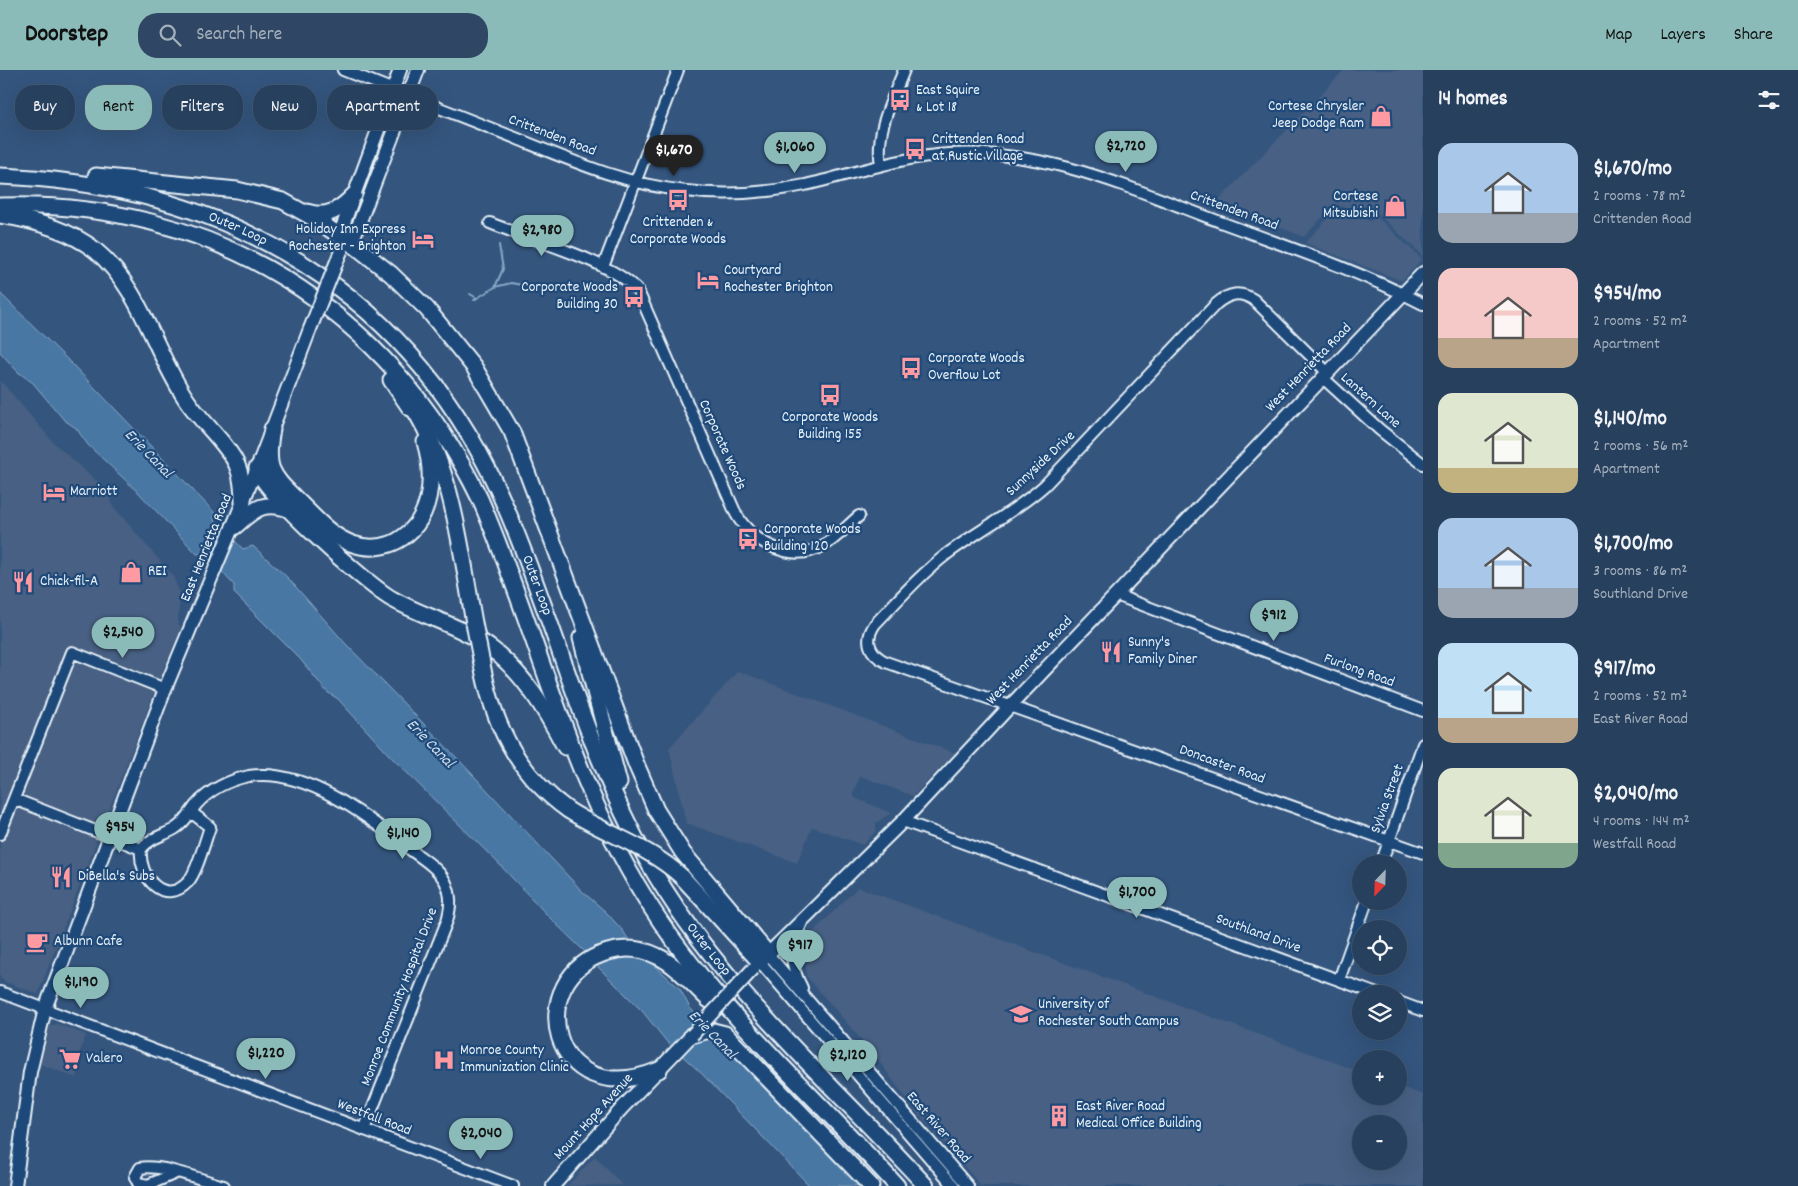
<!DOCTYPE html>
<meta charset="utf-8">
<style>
body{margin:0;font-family:Dekko,sans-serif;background:#2f4764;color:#f1f3f6;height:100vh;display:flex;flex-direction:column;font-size:19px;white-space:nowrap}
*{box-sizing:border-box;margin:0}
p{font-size:16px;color:#a4afbc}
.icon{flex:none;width:28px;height:28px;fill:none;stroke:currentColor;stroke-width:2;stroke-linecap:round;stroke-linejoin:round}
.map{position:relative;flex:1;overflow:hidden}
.details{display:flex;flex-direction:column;background:#27405e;width:375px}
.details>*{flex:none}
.guide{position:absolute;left:15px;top:15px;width:475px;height:45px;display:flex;gap:10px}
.needle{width:32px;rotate:203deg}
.tools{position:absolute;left:1352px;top:785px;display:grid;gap:10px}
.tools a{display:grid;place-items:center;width:55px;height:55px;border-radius:50%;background:#27405e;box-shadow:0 5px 20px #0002,0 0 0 1px #435973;font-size:25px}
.price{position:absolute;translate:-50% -42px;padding:0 11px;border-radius:18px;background:#8bbbb9;color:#111;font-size:16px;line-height:32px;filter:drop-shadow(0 1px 2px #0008)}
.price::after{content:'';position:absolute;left:50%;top:30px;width:15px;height:11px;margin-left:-8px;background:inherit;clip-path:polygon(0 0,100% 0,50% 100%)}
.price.selected{background:#222;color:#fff}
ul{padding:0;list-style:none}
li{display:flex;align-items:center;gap:15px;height:125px;padding:0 15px}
li span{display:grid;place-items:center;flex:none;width:140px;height:100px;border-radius:15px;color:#555}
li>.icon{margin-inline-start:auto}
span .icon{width:60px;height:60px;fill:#fffc;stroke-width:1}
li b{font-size:21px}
h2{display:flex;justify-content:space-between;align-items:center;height:60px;padding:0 15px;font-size:21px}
.chip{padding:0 18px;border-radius:20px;background:#27405e;box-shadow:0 5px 20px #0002,0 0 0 1px #435973;font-size:18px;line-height:45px}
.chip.selected{background:#8bbbb9;color:#111}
header{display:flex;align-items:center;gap:30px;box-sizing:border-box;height:70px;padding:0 25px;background:#8bbbb9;color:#111}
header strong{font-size:24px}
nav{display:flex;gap:28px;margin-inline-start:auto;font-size:18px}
.search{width:350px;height:45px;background:#2f4764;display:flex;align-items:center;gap:12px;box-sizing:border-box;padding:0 18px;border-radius:20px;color:#a4afbc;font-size:19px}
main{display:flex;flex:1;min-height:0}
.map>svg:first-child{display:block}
.built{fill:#466083;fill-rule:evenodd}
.water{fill:#4877a4;stroke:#88a8c6}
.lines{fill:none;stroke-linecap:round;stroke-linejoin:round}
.stream{stroke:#88a8c6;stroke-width:2}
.minor-casing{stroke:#e8f1f8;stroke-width:14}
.major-casing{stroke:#e8f1f8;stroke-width:16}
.highway-casing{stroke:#e8f1f8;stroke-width:19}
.minor{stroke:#1f4a7a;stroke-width:10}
.major{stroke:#1f4a7a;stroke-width:12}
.highway{stroke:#1f4a7a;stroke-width:15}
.major-bridge-casing{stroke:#e8f1f8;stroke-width:16;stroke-linecap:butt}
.highway-bridge-casing{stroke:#e8f1f8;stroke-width:19;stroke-linecap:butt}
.major-bridge{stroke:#1f4a7a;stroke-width:12}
.highway-bridge{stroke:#1f4a7a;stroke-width:15}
.labels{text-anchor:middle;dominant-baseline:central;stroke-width:4.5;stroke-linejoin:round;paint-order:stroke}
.poi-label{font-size:15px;fill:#e8f1f8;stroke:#1f4a7a;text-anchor:start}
.street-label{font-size:15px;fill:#e8f1f8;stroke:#1f4a7a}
.water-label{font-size:16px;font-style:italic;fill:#d0dfeb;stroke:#1f4a7a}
</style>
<header>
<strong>Doorstep</strong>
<div class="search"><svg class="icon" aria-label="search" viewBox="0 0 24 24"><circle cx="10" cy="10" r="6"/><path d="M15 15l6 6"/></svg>Search here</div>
<nav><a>Map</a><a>Layers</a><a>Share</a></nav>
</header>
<main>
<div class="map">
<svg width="1423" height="1116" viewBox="0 0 1423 1116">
<rect width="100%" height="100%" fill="#34557e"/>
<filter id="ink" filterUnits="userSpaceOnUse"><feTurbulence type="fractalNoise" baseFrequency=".02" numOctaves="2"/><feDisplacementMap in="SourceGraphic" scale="10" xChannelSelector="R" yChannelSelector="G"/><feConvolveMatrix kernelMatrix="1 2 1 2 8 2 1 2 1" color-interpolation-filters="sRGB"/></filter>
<g filter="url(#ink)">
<path class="built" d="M1344,0h79v186l-49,-46 -6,7 -33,-13 -31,33 -87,-35z
M1337,138l33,13 6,-5 46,43 -20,22 -97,-38z
M0,310l55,64 54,48 3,13 61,71 7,18 -2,29 3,5 -29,70 -114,296 -33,-12 -5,-4z
M738,601l217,82 -42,43 -53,-20 -7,18 2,4 36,15 -15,10v8l-13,14 -51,-18 -15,36 -111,-40 -17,-75z
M858,817l503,185v24h38v-10l24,9v91h-442l-69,-80 -40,-54 -66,-76 1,-38zM1361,1054h38v37h-38z
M57,954l29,11 -11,30 4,2 -3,11 -36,-14 8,-35 3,-4z
M595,1086l27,29 -55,1z"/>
<path class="water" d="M0,223l70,69 145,151 -1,7 29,29 10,-3 35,32 57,65 113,116 125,133 23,20 17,19 14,21 11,7 32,30 10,19 172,178h-52l-109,-113 -35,-32 -23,-29 -51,-51 -6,-8 -36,-35 -52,-55 -108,-107 -52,-57 -11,-7 -27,-33 -66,-66v-8l-30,-32 -7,1 -59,-62 -50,-47 -12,-17 -12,-8 -31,-37 -15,-11 -18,-20z"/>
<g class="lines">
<path class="stream" d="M495,217l16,-4 11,2
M470,224l7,4
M474,230l21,-13 8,-18 -4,-24"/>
<g class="minor-casing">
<path id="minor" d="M343,0c59,23 117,46 175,69 54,22 109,46 168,52 39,5 80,2 119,-6 48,-11 95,-28 144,-31 98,-6 185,36 274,69 68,25 136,48 200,81
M881,95c-6,-34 11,-64 23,-95
M490,153c38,16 123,38 148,68l98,223c16,28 55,50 87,32 13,-7 24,-20 36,-30
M603,197l75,-197
M1327,302l-73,-72c-14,-9 -25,-7 -38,4l-171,181c-30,27 -66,45 -98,69 -26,20 -49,46 -72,70 -11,16 -6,30 11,38l537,191
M1322,307l58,53 43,34
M1116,525l307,116
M14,729l127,50
M903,751l474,173
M0,764l72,-182 93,37
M141,779c9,-12 23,-13 35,-21 8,-5 14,-15 20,-23 13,-15 33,-25 53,-29 55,-9 118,40 159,72 12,9 29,19 37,33 7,14 6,26 2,40l-83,209
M141,779c-3,28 23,58 47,33 9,-10 17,-41 22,-55l-19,-15
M1381,794l42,-120
M801,855c-13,23 -11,40 1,63
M768,884l200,232
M760,892l194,224
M1339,910l28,-79
M0,922l513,194
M1399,932l24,9
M176,1103l-28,12 -10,-2 -3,-6 5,-9c21,-4 59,11 80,17l4,1"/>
</g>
<g class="major-casing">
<path id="major" d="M346,170l9,-6 63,-164
M344,174l2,-4 -4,-12 58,-158
M762,890l141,-139 108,-116 412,-432
M15,1116l15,-114 15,-63 120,-320 92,-221 53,-139
M553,1116l70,-79 69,-72"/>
</g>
<g class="highway-casing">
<g id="highway">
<path id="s1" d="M0,106c229,9 415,117 506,332 50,116 79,241 141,352 70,125 183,220 279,326"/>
<path d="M96,106l141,14 46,11 32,18 43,29 33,26 36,35 47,58 38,65 124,332 20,46 27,43 85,101"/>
<path d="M0,136c212,-7 388,103 480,293 57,131 88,274 164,397 67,110 167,195 253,290"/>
<path d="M307,142c20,7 34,-3 47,-17"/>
<path d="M0,145c34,5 68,14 95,35 46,38 59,101 91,149 14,22 41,44 51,66 5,12 6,25 6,37"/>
<path d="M391,310l19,28"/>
<path d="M406,327c47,66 54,149 68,226"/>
<path d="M272,359c-8,43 1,47 30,76 15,15 30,32 51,39 14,5 31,4 44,-3 36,-20 38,-64 28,-99"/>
<path d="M257,398c6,24 110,117 135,131 34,19 69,26 101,51 32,25 53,61 72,97"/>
<path d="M234,457c20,-17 28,-27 55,-18"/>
<path d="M581,568l38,145"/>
<path d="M481,589c11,62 34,113 87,151"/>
<path d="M682,807l78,85"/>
<path d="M692,965l17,-5 16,4 146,152"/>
<path d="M659,1000c-110,45 -138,-93 -51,-118 17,-5 33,-4 49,4 20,9 36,29 52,44"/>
</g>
</g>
<use href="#minor" class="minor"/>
<use href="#major" class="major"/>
<use href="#highway" class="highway"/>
<g class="major-bridge-casing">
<path id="major-bridge" d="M310,259l31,-78
M692,965l61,-66"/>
</g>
<g class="highway-bridge-casing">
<path id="highway-bridge" d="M474,553l7,36
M568,740c37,24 81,36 114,67"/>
</g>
<use href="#major-bridge" class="major-bridge"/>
<use href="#highway-bridge" class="highway-bridge"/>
</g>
</g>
<defs>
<g id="bus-bare" transform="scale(1.725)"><path d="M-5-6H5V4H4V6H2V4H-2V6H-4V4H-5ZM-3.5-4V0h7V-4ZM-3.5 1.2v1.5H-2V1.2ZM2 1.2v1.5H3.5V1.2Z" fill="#ff9aa2" stroke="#1f4a7a" stroke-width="2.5" paint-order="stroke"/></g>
<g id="shop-bare" transform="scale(1.725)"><path d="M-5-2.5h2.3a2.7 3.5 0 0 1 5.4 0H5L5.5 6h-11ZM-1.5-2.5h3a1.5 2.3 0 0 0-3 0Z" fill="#ff9aa2" stroke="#1f4a7a" stroke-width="2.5" paint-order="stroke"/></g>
<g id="hotel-bare" transform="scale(1.725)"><path d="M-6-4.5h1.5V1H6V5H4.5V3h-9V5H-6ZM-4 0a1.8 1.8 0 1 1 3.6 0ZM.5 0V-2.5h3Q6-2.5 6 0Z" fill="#ff9aa2" stroke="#1f4a7a" stroke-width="2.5" paint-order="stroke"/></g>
<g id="restaurant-bare" transform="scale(1.725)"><path d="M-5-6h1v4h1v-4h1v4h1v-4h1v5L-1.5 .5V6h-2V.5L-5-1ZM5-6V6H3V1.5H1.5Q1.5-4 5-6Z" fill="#ff9aa2" stroke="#1f4a7a" stroke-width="2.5" paint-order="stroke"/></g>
<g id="cafe-bare" transform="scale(1.725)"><path d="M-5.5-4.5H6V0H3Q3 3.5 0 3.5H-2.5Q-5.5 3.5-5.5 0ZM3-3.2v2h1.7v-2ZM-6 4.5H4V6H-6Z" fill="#ff9aa2" stroke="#1f4a7a" stroke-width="2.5" paint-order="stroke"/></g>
<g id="university-bare" transform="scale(1.725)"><path d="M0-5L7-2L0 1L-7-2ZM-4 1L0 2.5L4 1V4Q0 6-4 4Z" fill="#ff9aa2" stroke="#1f4a7a" stroke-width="2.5" paint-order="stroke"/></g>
<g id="supermarket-bare" transform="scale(1.725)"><path d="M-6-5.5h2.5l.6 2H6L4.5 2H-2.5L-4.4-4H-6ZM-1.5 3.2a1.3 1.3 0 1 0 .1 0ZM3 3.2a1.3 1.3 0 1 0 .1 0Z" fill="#ff9aa2" stroke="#1f4a7a" stroke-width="2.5" paint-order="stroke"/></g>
<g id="hospital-bare" transform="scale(1.725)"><path d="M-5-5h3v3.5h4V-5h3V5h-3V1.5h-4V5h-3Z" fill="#ff9aa2" stroke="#1f4a7a" stroke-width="2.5" paint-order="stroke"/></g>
<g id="building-bare" transform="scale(1.725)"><path d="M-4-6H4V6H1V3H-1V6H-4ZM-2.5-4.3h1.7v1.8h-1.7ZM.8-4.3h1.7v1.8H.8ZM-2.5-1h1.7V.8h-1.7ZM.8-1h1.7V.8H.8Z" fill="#ff9aa2" stroke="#1f4a7a" stroke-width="2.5" paint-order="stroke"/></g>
</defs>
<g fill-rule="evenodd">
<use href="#bus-bare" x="900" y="30"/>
<use href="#shop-bare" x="1381" y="46"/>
<use href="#bus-bare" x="915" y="79"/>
<use href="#bus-bare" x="678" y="130"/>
<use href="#shop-bare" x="1395" y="136"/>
<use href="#hotel-bare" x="423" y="169"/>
<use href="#hotel-bare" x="708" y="210"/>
<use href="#bus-bare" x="634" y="227"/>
<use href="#bus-bare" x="911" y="298"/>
<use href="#bus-bare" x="830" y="325"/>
<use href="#hotel-bare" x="54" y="422"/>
<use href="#bus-bare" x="748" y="469"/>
<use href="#shop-bare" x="131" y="502"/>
<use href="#restaurant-bare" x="23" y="512"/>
<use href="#restaurant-bare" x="1111" y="582"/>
<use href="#restaurant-bare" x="61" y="807"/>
<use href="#cafe-bare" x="37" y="872"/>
<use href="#university-bare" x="1021" y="944"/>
<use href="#supermarket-bare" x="70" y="989"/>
<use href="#hospital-bare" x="444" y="990"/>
<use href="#building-bare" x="1059" y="1046"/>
</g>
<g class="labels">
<g class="poi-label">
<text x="916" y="21">East Squire<tspan x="916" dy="17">&amp; Lot 18</tspan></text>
<text x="1364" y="37" text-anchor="end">Cortese Chrysler<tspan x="1364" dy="17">Jeep Dodge Ram</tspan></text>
<text x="932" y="70">Crittenden Road<tspan x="932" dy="17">at Rustic Village</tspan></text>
<text x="1378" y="127" text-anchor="end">Cortese<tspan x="1378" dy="17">Mitsubishi</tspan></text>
<text x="678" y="153" text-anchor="middle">Crittenden &amp;<tspan x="678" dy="17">Corporate Woods</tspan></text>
<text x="406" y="160" text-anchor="end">Holiday Inn Express<tspan x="406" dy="17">Rochester - Brighton</tspan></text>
<text x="724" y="201">Courtyard<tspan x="724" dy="17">Rochester Brighton</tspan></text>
<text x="618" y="218" text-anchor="end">Corporate Woods<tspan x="618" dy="17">Building 30</tspan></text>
<text x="928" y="289">Corporate Woods<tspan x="928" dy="17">Overflow Lot</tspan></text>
<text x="830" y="348" text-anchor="middle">Corporate Woods<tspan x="830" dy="17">Building 155</tspan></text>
<text x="70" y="422">Marriott</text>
<text x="764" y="460">Corporate Woods<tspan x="764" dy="17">Building 120</tspan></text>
<text x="148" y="502">REI</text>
<text x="40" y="512">Chick-fil-A</text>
<text x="1128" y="573">Sunny's<tspan x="1128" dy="17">Family Diner</tspan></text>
<text x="78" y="807">DiBella's Subs</text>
<text x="54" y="872">Albunn Cafe</text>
<text x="1038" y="935">University of<tspan x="1038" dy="17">Rochester South Campus</tspan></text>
<text x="460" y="981">Monroe County<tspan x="460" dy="17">Immunization Clinic</tspan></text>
<text x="86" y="989">Valero</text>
<text x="1076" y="1037">East River Road<tspan x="1076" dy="17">Medical Office Building</tspan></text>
</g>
<g class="street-label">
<text transform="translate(552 66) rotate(21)">Crittenden Road</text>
<text transform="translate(1234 141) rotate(20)">Crittenden Road</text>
<text stroke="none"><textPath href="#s1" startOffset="245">Outer Loop</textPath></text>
<text transform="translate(1309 298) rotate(-46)">West Henrietta Road</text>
<text transform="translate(1370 331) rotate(42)">Lantern Lane</text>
<text transform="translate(722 375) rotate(66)">Corporate Woods</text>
<text transform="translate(1041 394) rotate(-43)">Sunnyside Drive</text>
<text transform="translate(207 478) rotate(-68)">East Henrietta Road</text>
<text stroke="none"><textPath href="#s1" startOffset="725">Outer Loop</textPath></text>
<text transform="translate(1030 591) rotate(-46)">West Henrietta Road</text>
<text transform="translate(1359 601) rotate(20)">Furlong Road</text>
<text transform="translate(1222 695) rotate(20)">Doncaster Road</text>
<text transform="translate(1388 729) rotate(-70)">Sylvia Street</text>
<text transform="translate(1258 864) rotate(20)">Southland Drive</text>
<text stroke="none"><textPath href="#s1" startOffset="1130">Outer Loop</textPath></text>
<text transform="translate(400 927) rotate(-69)">Monroe Community Hospital Drive</text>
<text transform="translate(594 1047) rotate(-48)">Mount Hope Avenue</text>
<text transform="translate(374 1048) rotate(21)">Westfall Road</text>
<text transform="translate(938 1058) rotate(49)">East River Road</text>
</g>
<g class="water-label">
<text transform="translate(148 384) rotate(46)">Erie Canal</text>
<text transform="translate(430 674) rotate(46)">Erie Canal</text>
<text transform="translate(712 965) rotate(46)">Erie Canal</text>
</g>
</g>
</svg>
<div class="tools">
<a><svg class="needle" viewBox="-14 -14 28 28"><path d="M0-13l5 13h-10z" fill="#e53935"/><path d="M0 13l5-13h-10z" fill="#a4afbc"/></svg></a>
<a><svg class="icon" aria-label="locate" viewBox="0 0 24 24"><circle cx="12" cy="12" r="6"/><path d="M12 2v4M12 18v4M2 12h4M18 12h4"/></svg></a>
<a><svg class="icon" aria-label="layers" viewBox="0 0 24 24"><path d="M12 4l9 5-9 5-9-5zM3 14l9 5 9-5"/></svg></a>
<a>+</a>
<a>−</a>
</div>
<b class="price" style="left:1126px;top:103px">$2,720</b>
<b class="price" style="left:795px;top:104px">$1,060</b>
<b class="price selected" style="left:674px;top:107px">$1,670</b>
<b class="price" style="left:542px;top:187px">$2,980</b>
<b class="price" style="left:1274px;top:572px">$912</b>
<b class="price" style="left:123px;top:589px">$2,540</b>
<b class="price" style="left:120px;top:784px">$954</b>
<b class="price" style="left:403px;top:790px">$1,140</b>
<b class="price" style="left:1137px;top:849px">$1,700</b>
<b class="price" style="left:800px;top:902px">$917</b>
<b class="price" style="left:81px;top:939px">$1,190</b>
<b class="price" style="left:266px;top:1010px">$1,220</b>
<b class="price" style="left:848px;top:1012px">$2,120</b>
<b class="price" style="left:481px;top:1090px">$2,040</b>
<div class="guide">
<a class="chip">Buy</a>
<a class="chip selected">Rent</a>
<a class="chip">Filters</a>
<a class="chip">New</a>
<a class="chip">Apartment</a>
</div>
</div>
<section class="details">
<h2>14 homes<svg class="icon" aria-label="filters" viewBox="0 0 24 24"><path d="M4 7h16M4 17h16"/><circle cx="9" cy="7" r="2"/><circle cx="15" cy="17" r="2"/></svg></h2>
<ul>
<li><span style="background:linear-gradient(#a9c7e8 70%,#9aa5b1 0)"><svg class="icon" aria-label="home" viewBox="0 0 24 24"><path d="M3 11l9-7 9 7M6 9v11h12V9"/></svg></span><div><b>$1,670/mo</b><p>2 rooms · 78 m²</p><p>Crittenden Road</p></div></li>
<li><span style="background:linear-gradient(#f6c9c9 70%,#b9a48a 0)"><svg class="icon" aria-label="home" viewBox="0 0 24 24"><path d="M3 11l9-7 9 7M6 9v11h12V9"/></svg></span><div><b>$954/mo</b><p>2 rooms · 52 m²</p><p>Apartment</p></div></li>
<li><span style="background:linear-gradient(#dfe7d0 75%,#c2b280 0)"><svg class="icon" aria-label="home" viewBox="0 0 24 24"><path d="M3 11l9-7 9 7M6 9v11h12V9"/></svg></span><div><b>$1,140/mo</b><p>2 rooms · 56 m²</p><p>Apartment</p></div></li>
<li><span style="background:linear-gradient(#a9c7e8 70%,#9aa5b1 0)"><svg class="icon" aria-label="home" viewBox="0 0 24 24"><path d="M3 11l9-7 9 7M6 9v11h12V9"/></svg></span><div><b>$1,700/mo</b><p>3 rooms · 86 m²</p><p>Southland Drive</p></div></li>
<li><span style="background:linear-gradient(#bfe0f5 75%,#b9a48a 0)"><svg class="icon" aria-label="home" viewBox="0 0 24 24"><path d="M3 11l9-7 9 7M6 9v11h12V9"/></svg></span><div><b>$917/mo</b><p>2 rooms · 52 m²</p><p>East River Road</p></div></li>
<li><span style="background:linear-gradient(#dfe7d0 75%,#7fa58c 0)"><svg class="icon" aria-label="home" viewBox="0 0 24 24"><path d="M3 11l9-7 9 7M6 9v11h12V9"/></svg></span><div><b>$2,040/mo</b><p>4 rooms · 144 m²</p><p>Westfall Road</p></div></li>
</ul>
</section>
</main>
